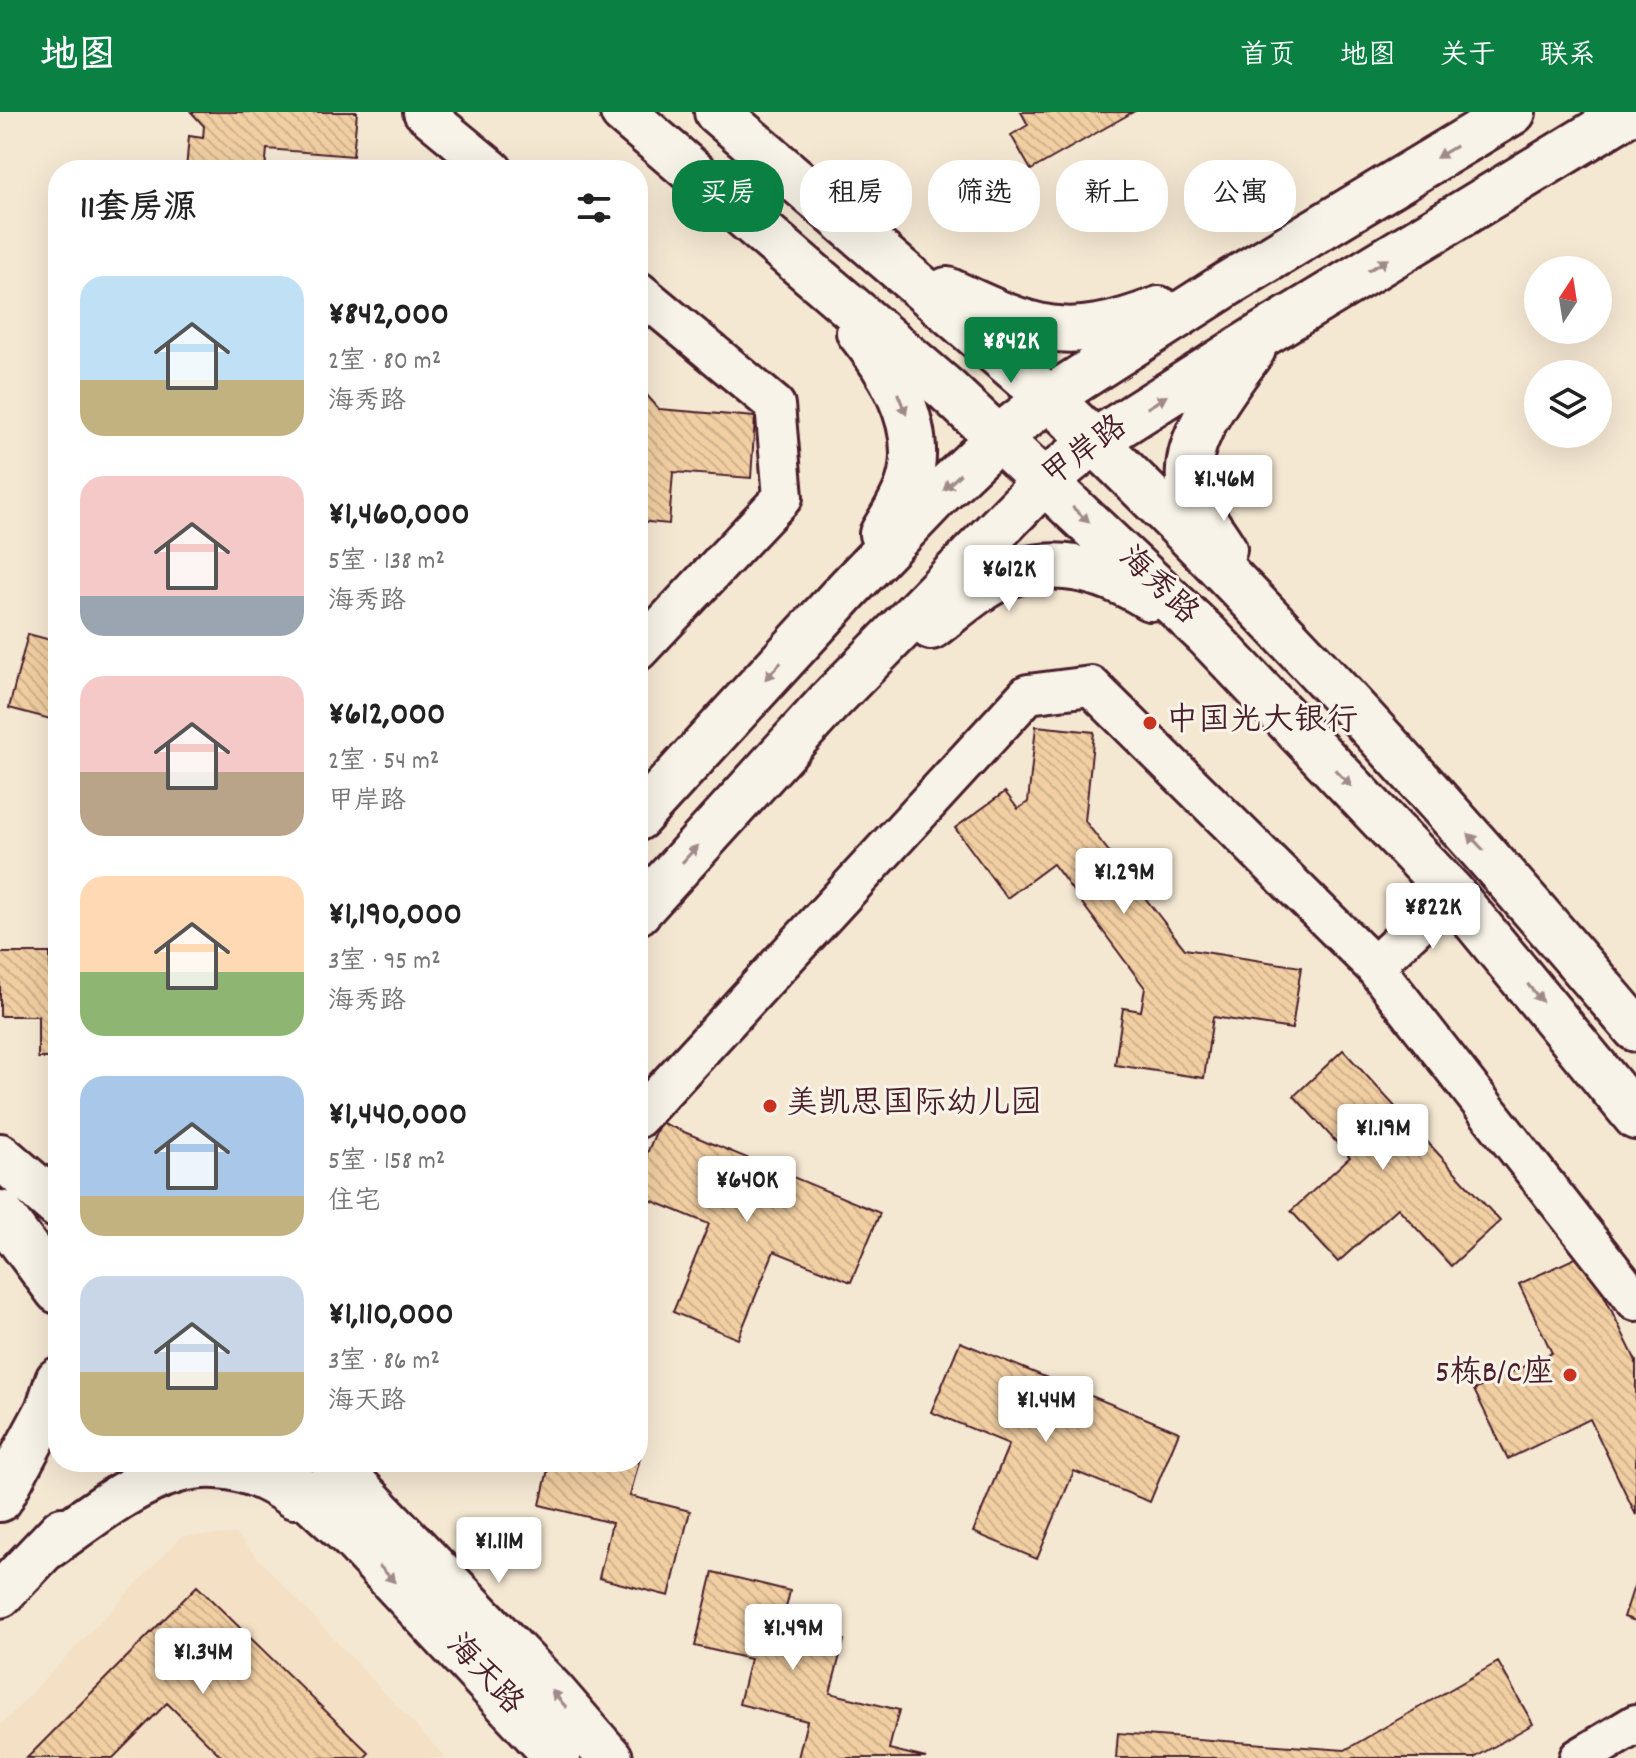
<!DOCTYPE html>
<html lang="zh">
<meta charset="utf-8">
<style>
body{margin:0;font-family:Dekko,"LXGW WenKai TC",sans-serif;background:#f6f6f6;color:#222;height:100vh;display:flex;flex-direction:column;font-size:30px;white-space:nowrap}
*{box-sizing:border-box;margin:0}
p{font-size:26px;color:#767676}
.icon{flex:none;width:44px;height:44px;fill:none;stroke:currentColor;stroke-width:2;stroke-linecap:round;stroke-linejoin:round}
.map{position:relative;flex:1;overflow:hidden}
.drawer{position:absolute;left:48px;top:48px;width:600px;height:1312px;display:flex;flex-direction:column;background:#fff;border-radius:32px;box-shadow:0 8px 32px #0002}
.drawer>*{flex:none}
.top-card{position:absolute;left:672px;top:48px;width:760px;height:72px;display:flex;gap:16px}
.needle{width:52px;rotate:12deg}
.tools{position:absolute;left:1524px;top:144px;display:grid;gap:16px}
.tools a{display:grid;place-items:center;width:88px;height:88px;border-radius:50%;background:#fff;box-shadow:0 8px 32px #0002;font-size:40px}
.price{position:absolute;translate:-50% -68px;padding:0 18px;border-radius:8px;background:#fff;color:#222;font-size:26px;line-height:52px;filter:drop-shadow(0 2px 4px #0008)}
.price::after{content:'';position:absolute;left:50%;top:48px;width:24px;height:18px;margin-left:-12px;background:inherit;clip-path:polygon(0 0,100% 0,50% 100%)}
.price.current{background:#0b8043;color:#fff}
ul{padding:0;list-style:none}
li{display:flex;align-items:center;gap:24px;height:200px;padding:0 32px}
li span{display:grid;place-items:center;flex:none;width:224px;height:160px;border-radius:24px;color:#555}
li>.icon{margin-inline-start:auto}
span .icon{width:96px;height:96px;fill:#fffc;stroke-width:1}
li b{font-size:34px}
h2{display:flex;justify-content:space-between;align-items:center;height:96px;padding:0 32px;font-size:34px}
.tag{padding:0 28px;border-radius:32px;background:#fff;box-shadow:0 8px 32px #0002;font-size:28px;line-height:72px}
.tag.current{background:#0b8043;color:#fff}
header{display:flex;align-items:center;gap:48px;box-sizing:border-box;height:112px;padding:0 40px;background:#0b8043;color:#fff}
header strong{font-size:38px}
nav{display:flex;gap:44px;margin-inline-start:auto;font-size:28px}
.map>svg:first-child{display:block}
.built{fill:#f4e0c4}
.building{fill:url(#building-back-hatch);stroke:#4a1f2b;stroke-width:2}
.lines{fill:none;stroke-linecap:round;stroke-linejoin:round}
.minor-casing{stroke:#4a1f2b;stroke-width:44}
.major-casing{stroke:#4a1f2b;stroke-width:50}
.minor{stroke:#f7f3e8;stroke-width:38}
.major{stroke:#f7f3e8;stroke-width:44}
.oneway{fill:#a0898a}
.poi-dot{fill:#c8321e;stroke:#f7f3e8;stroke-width:3}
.labels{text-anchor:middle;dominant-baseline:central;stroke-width:6;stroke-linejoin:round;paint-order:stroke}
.street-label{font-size:32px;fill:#4a1f2b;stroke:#f7f3e8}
.poi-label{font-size:32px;fill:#4a1f2b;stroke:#f7f3e8;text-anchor:start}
</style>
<header>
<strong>地图</strong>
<nav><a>首页</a><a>地图</a><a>关于</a><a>联系</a></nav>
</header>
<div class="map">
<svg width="1636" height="1646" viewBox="0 0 1636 1646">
<defs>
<pattern id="building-back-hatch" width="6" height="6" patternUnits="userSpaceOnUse" patternTransform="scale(2)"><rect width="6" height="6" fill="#f1cfa2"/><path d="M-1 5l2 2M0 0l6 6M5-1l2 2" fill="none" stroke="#d0b18c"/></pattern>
</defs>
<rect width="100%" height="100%" fill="#f5e8d3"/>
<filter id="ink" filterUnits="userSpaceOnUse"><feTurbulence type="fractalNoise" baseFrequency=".0125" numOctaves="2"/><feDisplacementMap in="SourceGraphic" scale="16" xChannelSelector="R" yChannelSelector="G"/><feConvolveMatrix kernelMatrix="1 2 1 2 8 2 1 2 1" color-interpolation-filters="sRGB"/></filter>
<g filter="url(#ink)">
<path class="built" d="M235,1422l211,224h-446v-32l182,-190z"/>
<path class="building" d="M191,0h166l-4,44 -86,-7 -2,21h-79l3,-34 14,2 1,-12z
M1021,0h112l-102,58 -20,-35 17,-10z
M448,45l11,13h-27z
M638,273l21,24 96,8 -4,61 -78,-6 -4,52 -31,-3z
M28,522l30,8v79l-49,-13z
M1036,614l58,6 -9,89 100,128 116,18 -9,62 -79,-12 -9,61 -89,-13 8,-57 18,3 4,-23 -92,-124 -46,34 -52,-70 50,-36 13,17 10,-7z
M0,841h50v39h8v66h-20v-42h-38z
M1343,938l157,171 -49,45 -53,-58 -60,54 -47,-51 59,-54 -56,-61z
M660,1010l220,91 -29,69 -77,-31 -36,88 -65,-27 36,-88 -71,-29v-20z
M1584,1142l52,107v154l-46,-96 -82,40 -34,-69 78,-37 -33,-69z
M960,1230l219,90 -29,70 -76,-31 -37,88 -64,-27 36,-88 -78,-32z
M638,1345l2,1 -10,38 60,15 -21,85 -70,-18 13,-55 -72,-18 8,-36 -27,-7h117z
M713,1460l77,19 -8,34 62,15 -14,53 69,17 -10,39 37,9h-128l9,-37 -68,-17 11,-45 -55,-13z
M1636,1468v41l-12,-4z
M197,1474l172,167 -5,5h-141l-56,-55 -54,55h-86z
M1498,1550l35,62 -59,34h-358l2,-25 227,17z"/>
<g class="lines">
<g class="minor-casing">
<path id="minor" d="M423,0l70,58
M638,179l137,114 8,92 -145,154
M1374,854l78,-73
M638,1006l390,-424 63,-8 283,280 262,335
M1579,1646l57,-34"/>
</g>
<g class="major-casing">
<path id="major" d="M623,0l324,278 259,244 246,259 184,224
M717,0l332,286c209,198 401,412 587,631
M947,178c88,41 118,55 212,19
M859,220c34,42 67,98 49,153 -6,17 -17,34 -26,49
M1224,437c-11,-18 -25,-34 -32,-54 -17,-50 35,-108 61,-146
M931,515c23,-17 46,-39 72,-50 51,-22 102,-7 147,21
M638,706l211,-230 91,-95 58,-55 51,-40 180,-115 284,-171
M638,800l191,-210 216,-221 50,-40 167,-106 368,-223
M0,1044l58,50
M0,1101l58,78
M270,1350l83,76 205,220
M333,1350l220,230 57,66
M0,1387l48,-89 10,-30
M43,1438c81,-56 152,-125 251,-54
M0,1483l62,-65"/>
</g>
<use href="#minor" class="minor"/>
<use href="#major" class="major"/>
</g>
<defs><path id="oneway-solid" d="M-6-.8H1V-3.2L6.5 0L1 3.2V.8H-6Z" transform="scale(2)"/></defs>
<g class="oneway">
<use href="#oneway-solid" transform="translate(1446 40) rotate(149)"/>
<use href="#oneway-solid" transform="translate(1378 153) rotate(-31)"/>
<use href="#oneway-solid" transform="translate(1157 290) rotate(-32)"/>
<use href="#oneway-solid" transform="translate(902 292) rotate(68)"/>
<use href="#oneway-solid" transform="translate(952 370) rotate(136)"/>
<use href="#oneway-solid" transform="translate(1081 403) rotate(43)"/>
<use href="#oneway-solid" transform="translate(773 559) rotate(133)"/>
<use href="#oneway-solid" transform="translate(1343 666) rotate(46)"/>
<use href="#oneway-solid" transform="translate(1476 730) rotate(-133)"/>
<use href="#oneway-solid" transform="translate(690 742) rotate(-48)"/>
<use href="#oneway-solid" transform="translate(1535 881) rotate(50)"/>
<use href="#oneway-solid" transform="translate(387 1462) rotate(47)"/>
<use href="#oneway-solid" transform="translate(559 1587) rotate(-131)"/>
</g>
</g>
<g class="poi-dot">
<circle cx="1150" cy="611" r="8"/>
<circle cx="770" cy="994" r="8"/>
<circle cx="1570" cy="1263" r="8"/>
</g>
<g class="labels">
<g class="street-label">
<text transform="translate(1086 341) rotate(-37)">甲岸路</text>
<text transform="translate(1157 475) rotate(44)">海秀路</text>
<text transform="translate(483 1564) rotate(47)">海天路</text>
</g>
<g class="poi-label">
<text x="1166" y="611">中国光大银行</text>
<text x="786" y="994">美凯思国际幼儿园</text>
<text x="1554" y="1263" text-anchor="end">5栋B/C座</text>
</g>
</g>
</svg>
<div class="tools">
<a><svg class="needle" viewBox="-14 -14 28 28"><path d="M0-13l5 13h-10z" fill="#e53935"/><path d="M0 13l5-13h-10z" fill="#767676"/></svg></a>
<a><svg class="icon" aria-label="layers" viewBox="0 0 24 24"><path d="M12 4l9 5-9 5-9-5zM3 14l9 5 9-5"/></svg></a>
</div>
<b class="price current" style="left:1011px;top:273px">¥842K</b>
<b class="price" style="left:1224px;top:411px">¥1.46M</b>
<b class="price" style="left:1009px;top:501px">¥612K</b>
<b class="price" style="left:1124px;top:804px">¥1.29M</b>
<b class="price" style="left:1433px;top:839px">¥822K</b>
<b class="price" style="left:1383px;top:1060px">¥1.19M</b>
<b class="price" style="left:747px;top:1112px">¥640K</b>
<b class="price" style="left:1046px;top:1332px">¥1.44M</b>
<b class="price" style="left:499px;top:1473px">¥1.11M</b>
<b class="price" style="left:793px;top:1560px">¥1.49M</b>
<b class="price" style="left:203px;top:1584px">¥1.34M</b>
<div class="top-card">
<a class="tag current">买房</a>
<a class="tag">租房</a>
<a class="tag">筛选</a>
<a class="tag">新上</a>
<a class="tag">公寓</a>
</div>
<section class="drawer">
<h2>11套房源<svg class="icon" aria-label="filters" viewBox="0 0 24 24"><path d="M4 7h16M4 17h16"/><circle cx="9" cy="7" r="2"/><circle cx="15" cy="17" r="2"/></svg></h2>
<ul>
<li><span style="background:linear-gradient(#bfe0f5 65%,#c2b280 0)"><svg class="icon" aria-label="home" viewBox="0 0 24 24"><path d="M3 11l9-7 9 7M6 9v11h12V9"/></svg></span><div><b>¥842,000</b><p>2室 · 80 m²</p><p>海秀路</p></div></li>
<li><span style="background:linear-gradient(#f6c9c9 75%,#9aa5b1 0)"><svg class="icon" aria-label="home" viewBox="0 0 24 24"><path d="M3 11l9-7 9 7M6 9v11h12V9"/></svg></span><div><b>¥1,460,000</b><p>5室 · 138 m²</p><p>海秀路</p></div></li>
<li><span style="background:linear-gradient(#f6c9c9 60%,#b9a48a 0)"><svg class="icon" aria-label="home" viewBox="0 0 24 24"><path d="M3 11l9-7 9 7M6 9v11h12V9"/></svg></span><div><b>¥612,000</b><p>2室 · 54 m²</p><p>甲岸路</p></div></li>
<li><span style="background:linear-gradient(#ffd9b3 60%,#8fb573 0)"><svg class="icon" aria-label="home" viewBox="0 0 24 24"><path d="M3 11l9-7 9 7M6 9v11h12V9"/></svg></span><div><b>¥1,190,000</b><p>3室 · 95 m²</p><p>海秀路</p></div></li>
<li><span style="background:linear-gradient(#a9c7e8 75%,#c2b280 0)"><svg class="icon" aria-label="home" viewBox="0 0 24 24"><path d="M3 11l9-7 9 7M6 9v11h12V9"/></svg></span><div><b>¥1,440,000</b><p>5室 · 158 m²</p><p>住宅</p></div></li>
<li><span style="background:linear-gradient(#c9d6e8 60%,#c2b280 0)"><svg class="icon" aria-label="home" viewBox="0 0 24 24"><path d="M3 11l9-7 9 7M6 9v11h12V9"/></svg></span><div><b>¥1,110,000</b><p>3室 · 86 m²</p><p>海天路</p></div></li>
</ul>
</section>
</div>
